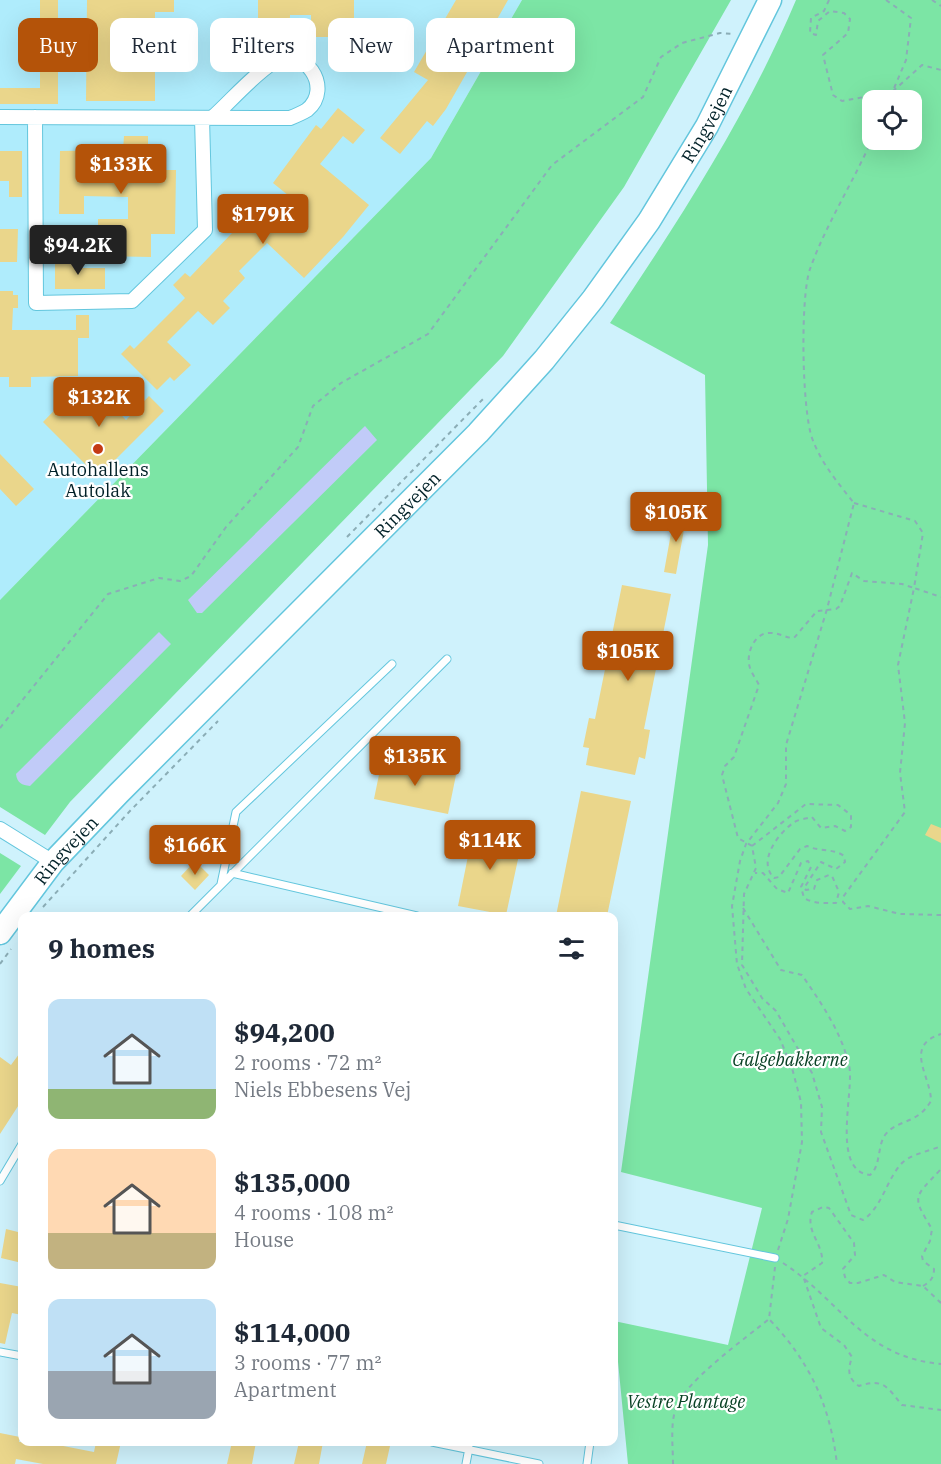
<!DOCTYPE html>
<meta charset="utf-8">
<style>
body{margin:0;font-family:"IBM Plex Serif",serif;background:#f2f2f3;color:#1f2937;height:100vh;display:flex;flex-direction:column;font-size:22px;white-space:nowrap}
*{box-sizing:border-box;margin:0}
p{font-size:20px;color:#747a83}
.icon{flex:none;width:33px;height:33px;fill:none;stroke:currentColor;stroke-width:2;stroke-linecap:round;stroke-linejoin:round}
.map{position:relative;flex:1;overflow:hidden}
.sheet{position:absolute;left:18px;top:912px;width:600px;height:534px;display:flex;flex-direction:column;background:#fff;border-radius:12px;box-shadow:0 6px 24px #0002}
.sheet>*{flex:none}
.banner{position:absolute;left:18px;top:18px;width:600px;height:54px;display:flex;gap:12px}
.tools{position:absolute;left:862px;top:90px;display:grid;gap:12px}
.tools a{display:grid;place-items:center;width:60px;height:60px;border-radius:12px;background:#fff;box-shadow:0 6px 24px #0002;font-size:30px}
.price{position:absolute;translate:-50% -51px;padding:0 14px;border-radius:6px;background:#b45309;color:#fff;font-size:20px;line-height:39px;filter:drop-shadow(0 2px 3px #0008)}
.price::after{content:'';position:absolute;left:50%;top:36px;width:18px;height:14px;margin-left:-9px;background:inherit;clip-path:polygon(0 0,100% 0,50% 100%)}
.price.on{background:#222;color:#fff}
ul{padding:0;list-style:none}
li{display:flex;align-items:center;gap:18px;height:150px;padding:0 30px}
li span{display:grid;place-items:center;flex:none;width:168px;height:120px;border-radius:12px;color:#555}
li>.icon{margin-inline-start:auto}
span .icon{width:72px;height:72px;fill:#fffc;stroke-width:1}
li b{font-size:26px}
h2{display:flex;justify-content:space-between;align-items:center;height:72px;padding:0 30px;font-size:26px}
.pill{padding:0 21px;border-radius:12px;background:#fff;box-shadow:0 6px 24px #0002;font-size:21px;line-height:54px}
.pill.on{background:#b45309;color:#fff}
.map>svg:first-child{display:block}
.built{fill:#afecfc}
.green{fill:#7ce5a5;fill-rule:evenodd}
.water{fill:#c1cbf8}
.building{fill:#ead68b}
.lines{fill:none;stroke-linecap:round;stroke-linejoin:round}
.service-casing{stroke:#63c6dd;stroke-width:9}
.minor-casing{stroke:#63c6dd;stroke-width:16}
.primary-casing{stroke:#63c6dd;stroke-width:25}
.path{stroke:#8badb6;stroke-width:2;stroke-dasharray:4.5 4.5;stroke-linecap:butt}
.service{stroke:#fff;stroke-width:7}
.minor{stroke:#fff;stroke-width:14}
.primary{stroke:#fff;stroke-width:22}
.poi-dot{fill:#c43b14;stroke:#fff;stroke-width:2}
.labels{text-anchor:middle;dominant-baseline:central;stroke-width:4.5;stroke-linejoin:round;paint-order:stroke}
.street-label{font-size:18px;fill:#002027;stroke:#fff}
.poi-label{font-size:18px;fill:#002027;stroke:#fff}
.park-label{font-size:18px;font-style:italic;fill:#084124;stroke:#fff}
</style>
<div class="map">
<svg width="941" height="1464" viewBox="0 0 941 1464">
<rect width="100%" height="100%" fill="#cff2fc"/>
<path class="built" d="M0,0h522l-91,158 -431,442z"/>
<path class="green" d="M522,0h209l-107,187 -121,169 -433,446 -25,33 -45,-28v-207l431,-442z
M796,0h145v1464h-313l-14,-143 114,24 34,-137 -141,-36 87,-627 -3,-170 -95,-52c69,-102 138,-209 186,-323zM873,100h39v40h-39z
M0,853l21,13 -21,28z"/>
<path class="water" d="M365,426l12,14 -175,173h-5l-9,-13z
M159,632l12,12 -141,142c-8,-1 -13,-3 -14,-12z"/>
<path class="building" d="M40,0h18v104h-58v-16h40z
M87,0h87v12h-19v89h-69z
M258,0h96v29h-11v8h-32v-22h-21l-1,24h-7l-6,5 -4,-5 -18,-1 1,-10h3z
M456,0h52l-62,109 -13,17 -6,-5 -27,33 -20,-16 48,-58 -14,-8z
M338,108l27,22 -12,14 -10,-8 -23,28 49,41 -26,32 -39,41 -37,-35 -28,28 6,7 -22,23 7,7 -17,17 -15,-14 -31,31 24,23 -17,16 -4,-4 -13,13 -36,-36 9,-9 4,4 51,-51 -12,-13 12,-12 5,4 63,-66 15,15 26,-26 -21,-17 43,-58 5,4z
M124,136h24v12h-3l-1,22h32l-1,64h-24v23l-53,-1v-37h30v-22l-44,-1v18h-25l1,-63 63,-1z
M0,151h22v46h-13v-16h-9z
M0,229h18l-1,33h-17z
M55,258h20v10h30v21h-50z
M0,291h13v4h5v13h-5l-1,22h64v-15h13v23h-11v38l-47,1v10h-22v-10h-9z
M78,386l12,13 8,-8 28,29 23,-24 15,15 -66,66 -55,-55z
M0,454l34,35 -18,17 -16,-17z
M675,511l12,2 -11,61 -12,-2z
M622,585l49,9 -27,135 6,1 -5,29 -6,-2 -4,18 -49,-10 3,-17 -6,-1 6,-29 6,1z
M382,760l74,15 -8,39 -74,-15z
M581,791l50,10 -24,115h-51z
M931,824l10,4v15l-16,-8z
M474,826l49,10 -17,79 -48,-9z
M195,861l14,14 -14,15 -14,-14z
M22,1050v50l-22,34v-77l11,8z
M6,1229l16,4v30l-21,-5z
M0,1283l22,4v28l-10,-2 -7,31 -5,-1z
M0,1433l20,4 -1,5h35l-1,2 41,8 2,-10h25l-5,22h-73l-27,-5 -1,5h-15z
M232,1442h24l-4,22h-25z
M299,1442h24l-4,22h-25z
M367,1442l23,4 -4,18h-24z"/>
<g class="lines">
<g class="service-casing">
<path id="service" d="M232,873l185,43
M221,884l15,-72 156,-148
M190,916l257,-257
M0,1181l22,-37
M614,1225l161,33
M0,1352l22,4
M432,1442l107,22
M466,1464l3,-16
M587,1464l3,-22"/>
</g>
<g class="minor-casing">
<path id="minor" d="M0,117l290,1c5,-2 12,-5 17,-8 27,-22 -3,-66 -33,-48 -19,11 -44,40 -62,56
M35,117l1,186 96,-2 73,-71 -3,-112
M0,829l53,33"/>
</g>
<g class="primary-casing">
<g id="primary">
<path id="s1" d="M0,933l53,-71 66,-69 359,-360 66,-73 49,-61 56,-78 58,-95 63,-126"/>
</g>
</g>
<path class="path" d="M829,0l-5,11 -13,7 -1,15 6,2 2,-14 12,-10 14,2 6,6 -2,14 -25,22 10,40 9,6 50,-9 30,-27 19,5
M886,0l25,18 -5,42 -17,40
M932,0l9,6
M854,503l61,18 8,12 -9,55 27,9
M347,537l137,-139
M0,728l108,-134 51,-16 21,3 11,-5 35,-49 72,-80 15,-41 28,-23 87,-49 124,-169 91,-68 18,-40 21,-14 38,-10 12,1
M752,846l54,-42 32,1 13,10v12l-6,4 -10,-5 -14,2 -9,-11c-6,2 -14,2 -19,6 -15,11 -36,38 -19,55l5,-1 21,-28 7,-3c13,6 26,2 37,10l1,6 -9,7 -15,-7 -17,26 2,2 8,-1 3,-9 12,-5 3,1 7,16 -3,11c-10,0 -22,1 -32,-5l-3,-11 10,-20 -3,-6 -7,2 -13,30 -11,-4 -14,-16h-8
M43,907l86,-95 89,-91
M743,908l38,62 21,5c19,28 39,56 47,90 6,25 -19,106 21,110 11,-9 7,-28 15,-40 12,-16 32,-10 46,-34 0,-25 -28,-55 10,-67
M941,915l-41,-1 -32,-8 -18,3 -7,-7v-5l62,-85 -5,-39 5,-50 -7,-58 16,-77 -12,-4 -38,-3 -12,-8 -12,33 -4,3 -19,2 -23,27c-9,0 -14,-5 -23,-5 -16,-2 -26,21 -21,35 2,6 6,11 9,17l-25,72 -9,9 -3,9 16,63 14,8 4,22 -12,26 -2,71 20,33 14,13 36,62 10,34 -1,25 30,83 12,5c20,-14 23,-40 39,-57 9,-9 28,-12 39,-17
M0,964l11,-15
M778,1250l10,-31 14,-77 -1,-40 -9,-34 -12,-29 -34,-50 -9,-25 -5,-58 8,-45 6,-17 32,-41 8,-19v-39l41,-136 27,-106c-16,-20 -33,-40 -42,-65 -10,-29 -12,-140 -2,-169 16,-45 44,-88 63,-132
M783,1263c58,38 80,94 158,101
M775,1267l-6,52c41,43 61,86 68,145
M923,1286c7,-4 11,-8 11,-17l-11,-8 -1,-5 8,-15 2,-12c-21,-34 -18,-31 9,-60
M941,1303l-18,-17 -28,-4 -11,-7 -26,8h-8l-5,-6 -2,-8 12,-14 -1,-12 -25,-35 -6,-1 -11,5c-7,20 12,32 10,51l-19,13 18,52 23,17 8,12c-4,12 -5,21 7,29 25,-8 28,1 43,19l39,5
M673,1464c0,-17 -3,-40 3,-56 9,-27 70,-70 93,-89"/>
<use href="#service" class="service"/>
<use href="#minor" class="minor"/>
<use href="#primary" class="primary"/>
</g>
<circle class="poi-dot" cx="98" cy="449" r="6"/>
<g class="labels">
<g class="street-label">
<text stroke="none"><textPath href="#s1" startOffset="1078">Ringvejen</textPath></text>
<text stroke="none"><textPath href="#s1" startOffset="592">Ringvejen</textPath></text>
<text stroke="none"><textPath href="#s1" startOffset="106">Ringvejen</textPath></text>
</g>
<g class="poi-label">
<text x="98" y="469">Autohallens<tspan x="98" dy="21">Autolak</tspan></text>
</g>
<g class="park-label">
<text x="790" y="1059">Galgebakkerne</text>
<text x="686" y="1401">Vestre Plantage</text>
</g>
</g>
</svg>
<div class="tools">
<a><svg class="icon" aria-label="locate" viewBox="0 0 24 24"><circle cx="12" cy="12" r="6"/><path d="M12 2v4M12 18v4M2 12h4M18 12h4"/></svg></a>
</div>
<b class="price" style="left:121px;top:195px">$133K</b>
<b class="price" style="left:263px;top:245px">$179K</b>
<b class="price on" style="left:78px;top:276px">$94.2K</b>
<b class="price" style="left:99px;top:428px">$132K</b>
<b class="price" style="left:676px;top:543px">$105K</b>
<b class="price" style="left:628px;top:682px">$105K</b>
<b class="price" style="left:415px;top:787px">$135K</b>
<b class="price" style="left:490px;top:871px">$114K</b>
<b class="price" style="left:195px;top:876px">$166K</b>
<div class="banner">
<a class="pill on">Buy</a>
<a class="pill">Rent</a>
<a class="pill">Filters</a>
<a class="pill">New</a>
<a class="pill">Apartment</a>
</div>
<section class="sheet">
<h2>9 homes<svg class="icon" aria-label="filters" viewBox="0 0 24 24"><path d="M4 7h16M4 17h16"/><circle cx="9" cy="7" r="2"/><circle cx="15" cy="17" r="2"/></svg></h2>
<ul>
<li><span style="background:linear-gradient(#bfe0f5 75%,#8fb573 0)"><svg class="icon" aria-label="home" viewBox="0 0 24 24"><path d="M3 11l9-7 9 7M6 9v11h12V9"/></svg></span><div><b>$94,200</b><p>2 rooms · 72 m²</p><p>Niels Ebbesens Vej</p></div></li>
<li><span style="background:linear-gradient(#ffd9b3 70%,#c2b280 0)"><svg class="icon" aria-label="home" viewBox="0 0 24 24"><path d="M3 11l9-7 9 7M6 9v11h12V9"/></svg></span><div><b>$135,000</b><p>4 rooms · 108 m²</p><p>House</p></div></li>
<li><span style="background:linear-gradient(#bfe0f5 60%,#9aa5b1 0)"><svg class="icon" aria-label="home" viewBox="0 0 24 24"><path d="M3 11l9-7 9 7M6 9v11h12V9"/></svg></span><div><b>$114,000</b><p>3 rooms · 77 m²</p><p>Apartment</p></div></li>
</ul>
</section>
</div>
